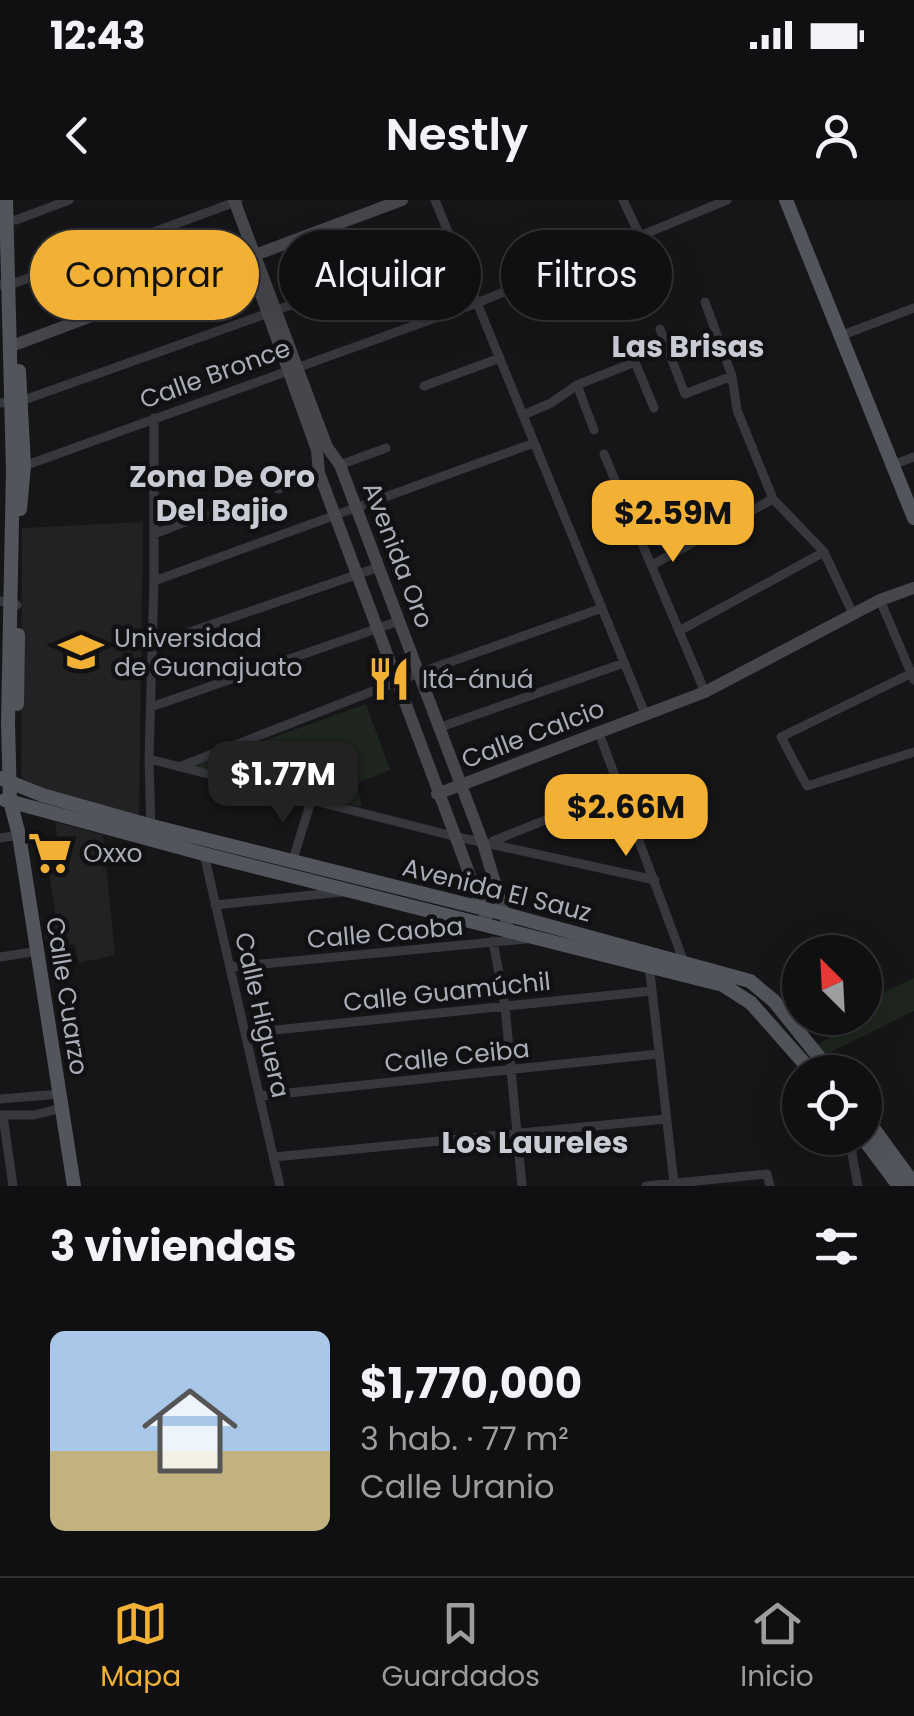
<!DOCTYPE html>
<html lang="es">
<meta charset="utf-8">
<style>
body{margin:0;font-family:Poppins,sans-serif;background:#1e1e20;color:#f1f3f6;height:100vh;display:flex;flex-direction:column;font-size:38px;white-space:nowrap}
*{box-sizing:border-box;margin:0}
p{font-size:32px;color:#9c9d9f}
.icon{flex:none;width:55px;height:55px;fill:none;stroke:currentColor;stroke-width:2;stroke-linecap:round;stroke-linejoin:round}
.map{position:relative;height:986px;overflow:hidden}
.details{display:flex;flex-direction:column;background:#101012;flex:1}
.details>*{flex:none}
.guide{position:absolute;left:30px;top:30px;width:855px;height:90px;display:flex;gap:20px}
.needle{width:65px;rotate:336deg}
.tools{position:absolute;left:782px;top:735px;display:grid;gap:20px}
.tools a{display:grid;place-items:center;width:100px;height:100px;border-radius:50%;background:#101012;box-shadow:0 10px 40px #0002,0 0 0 2px #303032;font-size:50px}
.price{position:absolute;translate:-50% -85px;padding:0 22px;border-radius:20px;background:#f2b134;color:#111;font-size:32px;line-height:65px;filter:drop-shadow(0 2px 5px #0008)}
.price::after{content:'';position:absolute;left:50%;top:60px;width:30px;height:22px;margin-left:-15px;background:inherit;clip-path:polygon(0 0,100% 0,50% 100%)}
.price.selected{background:#222;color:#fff}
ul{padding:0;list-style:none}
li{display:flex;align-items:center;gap:30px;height:250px;padding:0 50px}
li+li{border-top:2px solid #303032}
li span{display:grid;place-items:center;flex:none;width:280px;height:200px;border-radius:15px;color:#555}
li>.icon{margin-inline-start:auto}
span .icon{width:120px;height:120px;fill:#fffc;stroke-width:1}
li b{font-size:42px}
h2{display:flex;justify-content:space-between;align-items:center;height:120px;padding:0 50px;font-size:42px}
.chip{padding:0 35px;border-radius:45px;background:#101012;box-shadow:0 10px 40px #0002,0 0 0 2px #303032;font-size:35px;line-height:90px}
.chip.selected{background:#f2b134;color:#111}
.status{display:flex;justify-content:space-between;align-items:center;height:70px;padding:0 50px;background:#101012;direction:ltr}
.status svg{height:28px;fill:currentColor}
header{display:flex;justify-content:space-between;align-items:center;height:130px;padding:0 50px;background:#101012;font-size:45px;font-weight:600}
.dock{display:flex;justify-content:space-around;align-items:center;height:140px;border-top:2px solid #303032;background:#101012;font-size:28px;color:#9c9d9f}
.dock a{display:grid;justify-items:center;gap:5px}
.dock .selected{color:#f2b134}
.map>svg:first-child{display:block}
.built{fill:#222225}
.green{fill:#1e261f}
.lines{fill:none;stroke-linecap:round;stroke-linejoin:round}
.street{stroke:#37383d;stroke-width:9}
.secondary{stroke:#45474d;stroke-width:12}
.primary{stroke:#53555c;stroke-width:14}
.labels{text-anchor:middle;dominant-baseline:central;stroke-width:9;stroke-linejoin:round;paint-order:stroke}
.street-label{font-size:25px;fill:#a8adb8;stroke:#111113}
.poi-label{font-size:25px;fill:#a8adb8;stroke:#111113;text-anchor:start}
.quarter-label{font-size:30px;font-weight:bold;fill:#c9ccd4;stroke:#111113}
</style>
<div class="status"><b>12:43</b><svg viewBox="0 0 49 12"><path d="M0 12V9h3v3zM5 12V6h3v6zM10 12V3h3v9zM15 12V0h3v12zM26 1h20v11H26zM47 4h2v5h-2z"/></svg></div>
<header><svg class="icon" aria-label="back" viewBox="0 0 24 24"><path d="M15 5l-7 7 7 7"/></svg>Nestly<svg class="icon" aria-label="person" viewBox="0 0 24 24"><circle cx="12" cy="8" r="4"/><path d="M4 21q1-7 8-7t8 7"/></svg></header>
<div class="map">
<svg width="914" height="986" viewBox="0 0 914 986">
<rect width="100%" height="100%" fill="#161618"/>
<path class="built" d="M143,322l-4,295 -91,-23 -27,-17 1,-249z
M55,622l48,13 12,120 -36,8 -5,-19 -26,4 -5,-21 14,-2 -9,-60 13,-4z"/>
<path class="green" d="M366,504l24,66 -34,14 6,23 -174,-39z
M914,778v33l-91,45 -7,-10 15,-9 5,-19h29v-17z"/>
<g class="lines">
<path class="street" d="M435,0l211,516
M623,0l17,36
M6,20h10l53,-20
M0,85l15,-2 223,-82
M705,102l27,74 5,34 36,89 51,53 29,62
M660,129l25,65 47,-18
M840,136l74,-28
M577,185l17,45
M424,186l76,-28
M0,203l21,-2 433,-154
M523,215l28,-12 26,-18 58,-23 19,46
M604,254l101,238
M340,265l46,-17
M892,265l22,-8
M24,266l453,-163 250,-103
M278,289l41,-16
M154,334l52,-20
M652,365l121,-66
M154,381l380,-138
M880,400l34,80
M0,401l17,4
M679,431l145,-79
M152,445l227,-78
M914,472l-133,65 26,49 107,-34
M151,507l248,-86
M438,528l186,-65
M599,533l86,232
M149,559l304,77 202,44
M179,567l240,-94 183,-65
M151,630l-2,-71 5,-178v-163
M0,638l19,-3
M493,641l127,-51
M204,654l76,332
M292,663l19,-62
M215,705l127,-13
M493,741l12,65 17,180
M0,757l38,-6
M649,764l25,219
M230,767l296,-28
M246,833l406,-42
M260,896l398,-42
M0,899l60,-5
M0,915h34l28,-7
M3,916l10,70
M849,938l9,48
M274,957l392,-38
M646,986l121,-12 3,12"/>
<path class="secondary" d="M234,0l93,247 13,18 143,378 24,80
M248,58l69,192 2,23 170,453
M9,147l393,-147
M437,594l268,-102 175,-92 34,-12"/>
<path class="primary" d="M6,0l7,270 -5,252 2,79 9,34 55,351
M786,0l128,318
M19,171l5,95 -4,43
M17,504l1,-69
M0,578l42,17 110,31 353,88 245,67 24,20 57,71
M5,600l199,54 519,131 28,18 61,69
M865,917l49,67
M863,938l36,48"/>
</g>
<defs>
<g id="school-bare" transform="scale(3.45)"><path d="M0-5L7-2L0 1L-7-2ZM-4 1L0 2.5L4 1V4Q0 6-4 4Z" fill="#f2b134" stroke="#111113" stroke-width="2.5" paint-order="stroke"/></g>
<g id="restaurant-bare" transform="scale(3.45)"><path d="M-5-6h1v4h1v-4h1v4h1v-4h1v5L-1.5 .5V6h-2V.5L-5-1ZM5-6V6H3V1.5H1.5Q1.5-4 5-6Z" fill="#f2b134" stroke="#111113" stroke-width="2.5" paint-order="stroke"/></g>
<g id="supermarket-bare" transform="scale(3.45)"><path d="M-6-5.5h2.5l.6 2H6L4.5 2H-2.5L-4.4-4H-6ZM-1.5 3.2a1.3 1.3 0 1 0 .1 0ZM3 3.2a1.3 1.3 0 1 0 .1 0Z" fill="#f2b134" stroke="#111113" stroke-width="2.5" paint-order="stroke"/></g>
</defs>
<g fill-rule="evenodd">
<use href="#school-bare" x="81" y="452"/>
<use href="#restaurant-bare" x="389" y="479"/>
<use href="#supermarket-bare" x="50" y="653"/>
</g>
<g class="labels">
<g class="street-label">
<text transform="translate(215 174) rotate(-20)">Calle Bronce</text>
<text transform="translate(398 355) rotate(69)">Avenida Oro</text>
<text transform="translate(533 534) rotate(-21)">Calle Calcio</text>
<text transform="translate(497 690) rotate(14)">Avenida El Sauz</text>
<text transform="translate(385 733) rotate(-5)">Calle Caoba</text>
<text transform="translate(447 792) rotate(-6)">Calle Guamúchil</text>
<text transform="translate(67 796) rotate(81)">Calle Cuarzo</text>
<text transform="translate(262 815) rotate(77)">Calle Higuera</text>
<text transform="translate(457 856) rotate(-6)">Calle Ceiba</text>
</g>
<g class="poi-label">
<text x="114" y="438">Universidad<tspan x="114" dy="29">de Guanajuato</tspan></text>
<text x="422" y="479">Itá-ánuá</text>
<text x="83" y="653">Oxxo</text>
</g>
<g class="quarter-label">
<text x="688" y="146">Las Brisas</text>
<text x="222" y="276">Zona De Oro<tspan x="222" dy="34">Del Bajio</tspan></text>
<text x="535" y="942">Los Laureles</text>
</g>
</g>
</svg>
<div class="tools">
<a><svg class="needle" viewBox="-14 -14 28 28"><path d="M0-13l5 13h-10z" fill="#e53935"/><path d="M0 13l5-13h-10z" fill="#9c9d9f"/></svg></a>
<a><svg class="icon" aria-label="locate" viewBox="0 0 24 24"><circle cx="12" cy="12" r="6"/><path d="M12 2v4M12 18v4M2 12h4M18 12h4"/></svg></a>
</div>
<b class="price" style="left:673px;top:365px">$2.59M</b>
<b class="price selected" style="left:283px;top:626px">$1.77M</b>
<b class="price" style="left:626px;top:659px">$2.66M</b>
<div class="guide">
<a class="chip selected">Comprar</a>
<a class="chip">Alquilar</a>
<a class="chip">Filtros</a>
</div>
</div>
<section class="details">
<h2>3 viviendas<svg class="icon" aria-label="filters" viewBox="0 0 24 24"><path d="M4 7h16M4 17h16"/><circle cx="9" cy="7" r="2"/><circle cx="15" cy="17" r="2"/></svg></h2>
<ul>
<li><span style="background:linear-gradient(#a9c7e8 60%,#c2b280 0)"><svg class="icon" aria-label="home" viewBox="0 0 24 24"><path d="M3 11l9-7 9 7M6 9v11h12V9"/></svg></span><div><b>$1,770,000</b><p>3 hab. · 77 m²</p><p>Calle Uranio</p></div></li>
</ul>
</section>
<nav class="dock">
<a class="selected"><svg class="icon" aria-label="map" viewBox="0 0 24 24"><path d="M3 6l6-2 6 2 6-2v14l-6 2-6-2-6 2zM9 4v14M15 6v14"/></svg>Mapa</a>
<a><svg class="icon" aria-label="saved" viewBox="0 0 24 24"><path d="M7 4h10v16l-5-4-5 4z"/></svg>Guardados</a>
<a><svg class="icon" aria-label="home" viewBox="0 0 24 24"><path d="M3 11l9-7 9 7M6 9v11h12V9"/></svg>Inicio</a>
</nav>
